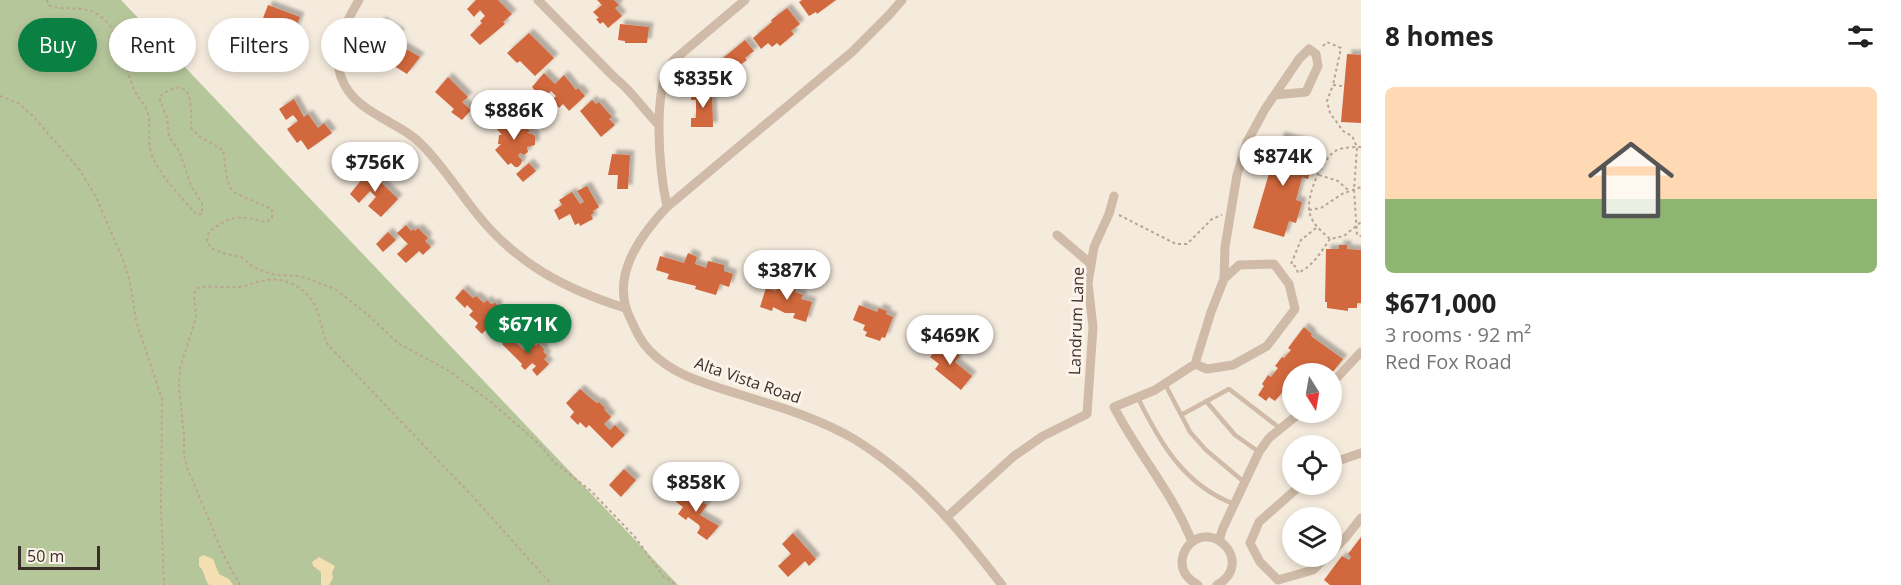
<!DOCTYPE html>
<meta charset="utf-8">
<style>
body{margin:0;font-family:"Open Sans",sans-serif;background:#f2f2f2;color:#222;height:100vh;display:flex;flex-direction:column;font-size:22px;white-space:nowrap}
*{box-sizing:border-box;margin:0}
p{font-size:20px;color:#767676}
.icon{flex:none;width:33px;height:33px;fill:none;stroke:currentColor;stroke-width:2;stroke-linecap:round;stroke-linejoin:round}
.map{position:relative;flex:1;overflow:hidden}
.drawer{display:flex;flex-direction:column;background:#fff;width:540px}
.drawer>*{flex:none}
.top-card{position:absolute;left:18px;top:18px;width:570px;height:54px;display:flex;gap:12px}
.needle{width:39px;rotate:169deg}
.controls{position:absolute;left:1282px;top:363px;display:grid;gap:12px}
.controls a{display:grid;place-items:center;width:60px;height:60px;border-radius:50%;background:#fff;box-shadow:0 3px 9px #0003;font-size:30px}
.scale{position:absolute;left:18px;bottom:15px;width:82px;box-sizing:border-box;padding-left:6px;border:3px solid #3a2f28;border-top:0;font-size:16px;line-height:21px;white-space:nowrap;color:#3a2f28;-webkit-text-stroke:4px #fcf4ea;paint-order:stroke}
.price{position:absolute;translate:-50% -51px;padding:0 14px;border-radius:21px;background:#fff;color:#222;font-size:20px;line-height:39px;filter:drop-shadow(0 2px 3px #0008)}
.price::after{content:'';position:absolute;left:50%;top:36px;width:18px;height:14px;margin-left:-9px;background:inherit;clip-path:polygon(0 0,100% 0,50% 100%)}
.price.current{background:#0b8043;color:#fff}
ul{padding:0;list-style:none}
li{display:grid;align-content:center;gap:12px;height:318px;padding:0 24px}
li+li{border-top:2px solid #e0e0e0}
li span{display:grid;place-items:center;height:186px;border-radius:9px;color:#555}
li>.icon{margin-inline-start:auto}
span .icon{width:108px;height:108px;fill:#fffc;stroke-width:1}
li b{font-size:26px}
h2{display:flex;justify-content:space-between;align-items:center;height:72px;padding:0 24px;font-size:26px}
.tag{padding:0 21px;border-radius:27px;background:#fff;box-shadow:0 3px 9px #0003;font-size:21px;line-height:54px}
.tag.current{background:#0b8043;color:#fff}
main{display:flex;flex:1;min-height:0}
.map>svg:first-child{display:block}
.green{fill:#b6c69b}
.sand{fill:#f3dfb1}
.building{fill:#d2683e;filter:url(#shadow)}
.lines{fill:none;stroke-linecap:round;stroke-linejoin:round}
.path{stroke:#bba591;stroke-width:2;stroke-dasharray:3 3;stroke-linecap:butt}
.service{stroke:#cfbba7;stroke-width:4.5}
.minor{stroke:#cfbba7;stroke-width:9}
.labels{text-anchor:middle;dominant-baseline:central;stroke-width:6;stroke-linejoin:round;paint-order:stroke}
.street-label{font-size:16px;fill:#3a2f28;stroke:#fcf4ea}
</style>
<main>
<div class="map">
<svg width="1361" height="585" viewBox="0 0 1361 585">
<defs>
<filter id="shadow"><feDropShadow dx="4.5" dy="-4.5" stdDeviation="1.5" flood-color="#0004"/></filter>
</defs>
<rect width="100%" height="100%" fill="#f5ebdd"/>
<path class="green" d="M0,0h121l557,585h-678z"/>
<path class="sand" d="M203,555l10,4 6,15 10,5 4,6h-24c-5,-6 -4,-14 -10,-19v-8z
M319,557l16,9 -3,7 1,5 -4,7h-8v-13l-8,-6 -1,-4z"/>
<path class="building" d="M476,0h22l14,14 -9,8 2,2 -25,21 -10,-10 12,-12 -2,-2 5,-5 -5,-6 -6,7 -7,-8z
M597,0h17l5,5 -4,3 7,8 -14,12 -5,-6 -3,2 -4,-5 3,-1 -6,-6 9,-7z
M802,0h34l-19,14 -1,-2 -7,4 -10,-14z
M268,5l32,12 -7,17 -18,-7 -3,9 18,7 -5,13 -12,-4 -3,9 -6,-2 -1,2 -14,-6z
M787,8l13,16 -9,7 3,3 -14,12 -3,-3 -5,4 -4,-4 -7,6 -8,-11 19,-16 -1,-2z
M381,21l19,12 -5,9 3,2 22,13 -13,17 -21,-13 -2,3 -13,-8 11,-18 -9,-5z
M620,24l29,3 -2,16h-22v-2l-7,-1z
M529,33l25,25 -19,18 -15,-15 -3,2 -10,-10z
M745,40l9,11 -9,7 2,2 -11,8 4,5 -8,6 -4,-5 -7,6 -10,-12z
M1347,54l14,1v68l-20,-1z
M544,73l11,11 9,-9 12,15 2,-2 7,8 -16,15 -6,-7 -4,4 -7,-8 4,-4 -5,-5 -9,8 -10,-12z
M448,77l20,20 -6,5 9,8 -9,10 -11,-8 3,-3 -19,-17z
M712,90l1,37h-22v-9h5v-18h-5v-9z
M294,99l10,18 4,-3 10,14 6,-5 8,10 -24,17 -7,-10 -4,3 -10,-14 11,-8 -5,-6 -7,5 -7,-11z
M592,100l4,4 3,-2 13,15 -3,2 6,6 -14,12 -21,-26z
M508,114l8,9 3,-3 11,11 -3,2 5,1 3,2v9l-8,2 1,5 -4,3 -4,-2 -2,3 4,4 -1,4 -3,3h-3l-4,-4 -3,2 -13,-15 6,-6h-3l1,-9h3l-6,-7z
M1280,136l31,9 -5,18 6,1 -4,15 -6,-2 -6,23 6,2 -6,21 -7,-2 -5,16 -31,-9z
M612,154l18,1 -2,34h-11l1,-14h-10z
M529,163l7,8 -13,11 -7,-8z
M371,168l8,8 -2,2 21,21 -17,18 -13,-11 8,-9 -6,-6 -11,12 -9,-9z
M587,186l12,21 -6,4 1,2 -3,2 2,4 -13,7 -1,-3 -4,2 -5,-11 -11,6 -5,-10 8,-5 -3,-5 13,-8 8,12 4,-2 -7,-11z
M406,225l5,6 2,-2 2,2 3,-3 10,10 -3,3 6,6 -8,8 -4,-4 -13,12 -9,-9 11,-10 -11,-11z
M388,232l8,8 -13,12 -7,-8z
M1339,245h8v4l14,1v53h-4v5h-9v3l-21,-3v-6h-2l1,-53h13z
M688,253l9,4 -2,7 11,4 2,-7 16,4v6l9,3 -4,13 -9,-3 -4,11 -21,-6 1,-3 -29,-7 2,-5 -13,-4 4,-14 24,7z
M780,279l8,3 -1,3 9,3 -1,4 8,3 -2,4 11,3 -6,20 -13,-4 2,-5h-10l-12,-6 -1,4 -12,-4 6,-19 10,3z
M463,289l10,9 3,-2 8,7 3,-3 4,4 4,-1 3,2 -1,5 4,4 -19,20 -7,-7 3,-4 -9,-8 4,-4 -6,-6 -2,3 -10,-10z
M859,305l18,7 2,-4 8,3 -1,3 7,3 -8,21 -3,-1 -2,4 -15,-5 2,-4 -4,-2 2,-5 -12,-5z
M1304,327l8,7 -1,2 32,23 -11,14 -39,1v19l-7,-5 -11,13 -6,-4 -3,4 -8,-6 6,-9 -2,-2 6,-9 3,2 7,-9 -3,-2 7,-9 2,1 7,-8 -3,-2z
M509,336l15,14 8,-8 4,4 2,-3 7,7 -2,1 4,5 -3,3 5,5 -12,12 -5,-6 4,-4 -4,-3 -7,7 -4,-4 1,-2 -20,-20z
M943,341l6,5 -1,2 12,8 -5,6 17,14 -11,14 -26,-21 4,-5 -9,-7z
M580,389l9,8 8,6 2,-1 6,6 -1,1 7,8 -7,7 6,6 5,-5 10,10 -13,13 -23,-23 -3,3 -6,-6 -2,3 -8,-8 4,-5 -8,-9z
M624,469l12,11 -15,17 -12,-12z
M685,490l17,8 -2,2 7,5 -7,10 19,11 -12,14 -10,-7 3,-5 -1,-3 -11,-8 -2,3 -8,-6 5,-7 -7,-5z
M793,533l23,26 -7,7 -4,-5 -17,16 -10,-11 13,-12 -9,-10z
M1361,537v48h-31l-6,-5 18,-24 7,4 2,-3 -3,-3z"/>
<g class="lines">
<path class="path" d="M47,0l1,5c16,7 32,-1 49,9 26,16 26,52 38,77 3,7 9,12 12,20 5,12 0,28 4,41 6,21 32,47 46,63l5,-1v-11l-11,-17 -11,-33 -11,-17 -2,-18 -8,-21c33,-26 33,7 32,31l9,9 23,13c2,12 2,30 9,40 4,5 32,15 40,19v10l-7,3c-25,-7 -35,-7 -56,10l-2,9 4,7 11,5 19,4 14,11 20,7 25,1 35,13 31,24 32,30 51,28 42,31 48,42 15,18 37,29 44,46 28,39 14,9
M1323,46l4,-4 14,6 -8,37
M1342,86l-9,-1 -6,16 3,12 13,18 9,5 5,11 -3,43 3,45 4,1
M0,96l18,7 14,12 47,54 17,28 28,65 6,20 6,39 26,78 -1,107 3,79
M1361,147c-7,0 -17,0 -24,3 -15,8 -29,42 -28,59 1,13 12,22 21,30l14,-3 17,-14
M1319,175l19,6 11,10
M1309,210l12,-2 21,-14 19,-7
M1119,215l57,29h11l25,-25 10,-4
M1316,228l-15,12 -10,24 5,3 2,6c16,-8 22,-20 32,-34
M240,585l-16,-29 -36,-86 -4,-15v-19l-5,-48 1,-20 14,-44 2,-7 -2,-23 3,-6c14,-3 28,0 42,-1 8,-1 15,-5 23,-6 18,-5 38,3 49,18 11,15 9,33 18,47l146,153 77,86"/>
<path class="service" d="M1165,384l25,48 16,18 38,32
M1138,398c22,45 46,87 96,106
M1206,401l29,34 24,17
M1181,415l48,-26 52,40"/>
<path class="minor" d="M359,0c-14,24 -28,47 -18,77 13,37 58,43 82,69 20,20 36,46 54,68 40,50 88,75 148,94
M538,0l77,78c17,13 28,31 43,46
M902,0l-13,15 -37,37 -185,155c-28,30 -58,71 -36,113 5,11 10,22 19,31 23,24 54,32 85,42 40,13 82,24 119,46 62,38 104,89 148,146
M667,207c-7,-33 -17,-123 8,-148l70,-59
M1057,235l34,29
M1195,364l12,5 26,-4 34,-19 28,-37 -6,-25 -15,-20 -35,1 -15,14
M1332,383l29,-31
M1332,463l29,-10
M947,517l67,-61 29,-20 44,-22 6,-87 -5,-44 6,-36 15,-33 5,-18
M1219,540l4,-12 36,-76 10,-14 32,-26
M1192,542c-19,-49 -54,-88 -78,-135l41,-17 40,-26 16,-52 13,-33 1,-32 12,-72 10,-33 18,-33 34,-50 10,-10 7,5 2,12 -12,26 -31,3
M1332,552l14,-15 15,-19
M1278,580l-18,-18 -10,-19 9,-21 43,-38
M1278,580l35,-10 14,-14
M1198,585c-9,-5 -16,-12 -16,-22 0,-6 2,-12 6,-17 25,-29 67,18 29,39"/>
</g>
<g class="labels">
<g class="street-label">
<text transform="translate(1076 321) rotate(-88)">Landrum Lane</text>
<text transform="translate(748 380) rotate(19)">Alta Vista Road</text>
</g>
</g>
</svg>
<div class="controls">
<a><svg class="needle" viewBox="-14 -14 28 28"><path d="M0-13l5 13h-10z" fill="#e53935"/><path d="M0 13l5-13h-10z" fill="#767676"/></svg></a>
<a><svg class="icon" aria-label="locate" viewBox="0 0 24 24"><circle cx="12" cy="12" r="6"/><path d="M12 2v4M12 18v4M2 12h4M18 12h4"/></svg></a>
<a><svg class="icon" aria-label="layers" viewBox="0 0 24 24"><path d="M12 4l9 5-9 5-9-5zM3 14l9 5 9-5"/></svg></a>
</div>
<div class="scale">50 m</div>
<b class="price" style="left:703px;top:109px">$835K</b>
<b class="price" style="left:514px;top:141px">$886K</b>
<b class="price" style="left:1283px;top:187px">$874K</b>
<b class="price" style="left:375px;top:193px">$756K</b>
<b class="price" style="left:787px;top:301px">$387K</b>
<b class="price current" style="left:528px;top:355px">$671K</b>
<b class="price" style="left:950px;top:366px">$469K</b>
<b class="price" style="left:696px;top:513px">$858K</b>
<div class="top-card">
<a class="tag current">Buy</a>
<a class="tag">Rent</a>
<a class="tag">Filters</a>
<a class="tag">New</a>
</div>
</div>
<section class="drawer">
<h2>8 homes<svg class="icon" aria-label="filters" viewBox="0 0 24 24"><path d="M4 7h16M4 17h16"/><circle cx="9" cy="7" r="2"/><circle cx="15" cy="17" r="2"/></svg></h2>
<ul>
<li><span style="background:linear-gradient(#ffd9b3 60%,#8fb573 0)"><svg class="icon" aria-label="home" viewBox="0 0 24 24"><path d="M3 11l9-7 9 7M6 9v11h12V9"/></svg></span><div><b>$671,000</b><p>3 rooms · 92 m²</p><p>Red Fox Road</p></div></li>
</ul>
</section>
</main>
